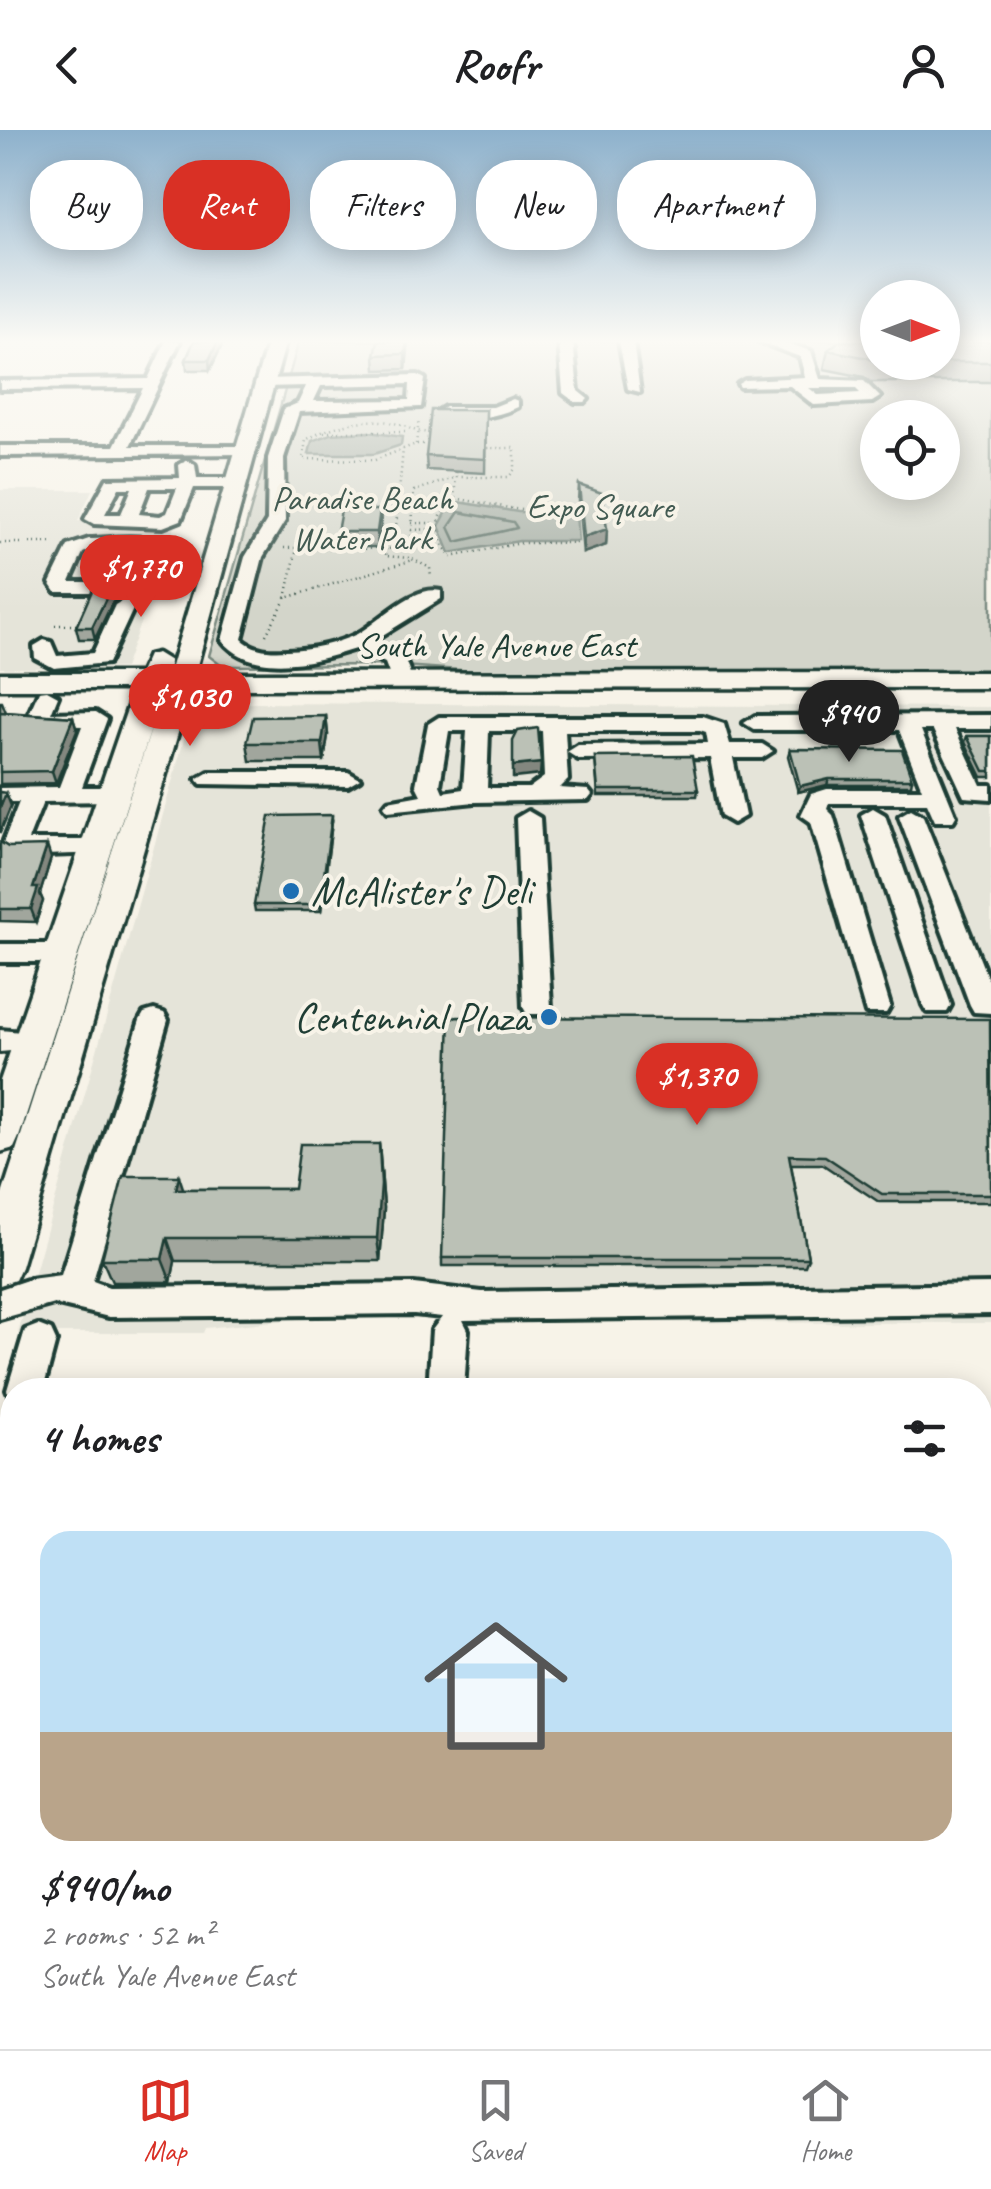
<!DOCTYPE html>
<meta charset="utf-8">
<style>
body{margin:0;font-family:Caveat,sans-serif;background:#f6f6f6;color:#202124;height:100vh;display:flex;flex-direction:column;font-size:38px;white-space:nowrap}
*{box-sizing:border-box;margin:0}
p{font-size:32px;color:#757577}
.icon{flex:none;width:55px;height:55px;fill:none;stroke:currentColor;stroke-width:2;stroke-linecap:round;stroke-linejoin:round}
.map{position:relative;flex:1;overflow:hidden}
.details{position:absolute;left:0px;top:1248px;width:992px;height:672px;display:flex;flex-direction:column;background:#fff;border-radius:40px 40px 0 0;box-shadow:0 5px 25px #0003}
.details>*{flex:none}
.banner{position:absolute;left:30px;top:30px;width:932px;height:90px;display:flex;gap:20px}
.needle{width:65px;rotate:90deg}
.controls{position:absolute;left:860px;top:150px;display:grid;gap:20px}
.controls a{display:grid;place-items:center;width:100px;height:100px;border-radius:50%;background:#fff;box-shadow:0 5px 25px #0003;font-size:50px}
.price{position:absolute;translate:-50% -85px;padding:0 22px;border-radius:35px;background:#d93025;color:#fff;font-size:32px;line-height:65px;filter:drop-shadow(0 2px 5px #0008)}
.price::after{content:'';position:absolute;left:50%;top:60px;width:30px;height:22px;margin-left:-15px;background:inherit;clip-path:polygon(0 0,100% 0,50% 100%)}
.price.active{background:#222;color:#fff}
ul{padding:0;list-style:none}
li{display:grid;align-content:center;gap:20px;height:530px;padding:0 40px}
li span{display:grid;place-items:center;height:310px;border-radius:30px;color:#555}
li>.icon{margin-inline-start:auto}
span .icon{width:180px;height:180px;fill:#fffc;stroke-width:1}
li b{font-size:42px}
h2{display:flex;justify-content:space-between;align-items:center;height:120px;padding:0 40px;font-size:42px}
.chip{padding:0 35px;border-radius:40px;background:#fff;box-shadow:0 5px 25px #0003;font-size:35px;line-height:90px}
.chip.active{background:#d93025;color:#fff}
header{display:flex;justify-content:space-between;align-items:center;height:130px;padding:0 40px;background:#fff;font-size:45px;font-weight:600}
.menu{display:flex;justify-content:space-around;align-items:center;height:140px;border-top:2px solid #e0e0e0;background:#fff;font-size:28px;color:#757577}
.menu a{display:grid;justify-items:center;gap:5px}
.menu .active{color:#d93025}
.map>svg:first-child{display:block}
.built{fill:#e5e4d9}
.green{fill:#d3d5ca;stroke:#79897f;stroke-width:2.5;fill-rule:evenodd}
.water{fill:#a4ada3;stroke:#6f8077;stroke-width:2.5}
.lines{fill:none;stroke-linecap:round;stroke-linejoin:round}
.shore{stroke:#546a60;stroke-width:2.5}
.minor-casing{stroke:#1f3d34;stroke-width:8}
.major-casing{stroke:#1f3d34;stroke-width:7}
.path{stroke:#1f3d34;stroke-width:2.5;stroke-dasharray:1 4;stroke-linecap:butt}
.minor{fill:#f7f3e8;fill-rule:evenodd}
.major{fill:#f7f3e8;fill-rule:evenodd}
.wall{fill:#a1a69d;stroke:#1f3d34;stroke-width:2.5}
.shaded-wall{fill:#83877f;stroke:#1f3d34;stroke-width:2.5}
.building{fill:#bbc1b6;stroke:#1f3d34;stroke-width:2.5}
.poi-dot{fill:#1f6fb2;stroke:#f7f3e8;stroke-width:4}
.labels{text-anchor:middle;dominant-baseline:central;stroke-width:8;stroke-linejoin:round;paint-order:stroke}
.far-park-label{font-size:35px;fill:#435b52;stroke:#f7f3e8}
.far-street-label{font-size:35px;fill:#1f3d34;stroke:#f7f3e8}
.poi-label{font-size:42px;fill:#1f3d34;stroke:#f7f3e8;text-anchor:start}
</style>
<header><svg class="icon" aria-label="back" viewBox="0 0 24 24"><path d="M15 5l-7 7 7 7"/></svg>Roofr<svg class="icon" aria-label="person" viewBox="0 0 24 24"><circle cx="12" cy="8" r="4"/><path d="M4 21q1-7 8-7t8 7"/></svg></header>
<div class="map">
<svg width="991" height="1919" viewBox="0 0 991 1919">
<rect width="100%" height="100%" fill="#f7f3e8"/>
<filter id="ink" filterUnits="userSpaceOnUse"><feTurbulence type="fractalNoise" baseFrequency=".01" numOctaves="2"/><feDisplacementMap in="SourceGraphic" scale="20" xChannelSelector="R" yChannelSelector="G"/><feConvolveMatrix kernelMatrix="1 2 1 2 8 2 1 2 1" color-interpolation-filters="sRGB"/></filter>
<g filter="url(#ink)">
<path class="built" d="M0,360h92l-14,31 99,1 -53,146h-124z
M219,573l772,4v616l-527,-1 -14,-6 -143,2 -102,10 -2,5h-185l172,-615 6,-8z"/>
<path class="green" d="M299,211h578l1,21h64l49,-21v331l-516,-1 -88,-6 -165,1 -13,-10zM878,288h64v64h-64z"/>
<path class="water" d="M369,302l33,5 -1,8 -27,9h-65l3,-13 19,-7z
M453,371l65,11 58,1 2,28h-59l-69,12 -11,-27z"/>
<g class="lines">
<path class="shore" d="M459,382l54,10 4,6 -61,14 -7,-15z"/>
<g class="minor-casing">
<path id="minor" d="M166,211h14l-50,105h113l8,5 -2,3 -249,2v-10h114l29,-58 -143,1v-8l148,-2z
M559,211h14l5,50 10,8 -3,3h-10l-12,-9z
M619,211h14l7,51 -12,-3z
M758,211h22l31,10 9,28 44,2 16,16 -8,5 -58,3 -24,-19 -50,1 -2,-3 7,-4 60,-3 -5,-20zM809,258h46l5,5 -42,2z
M418,245l7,4 -4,28 -122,5 -15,46 1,63 -22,36 -21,82c13,12 29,12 45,11 24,-1 49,-6 70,-16 24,-13 55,-49 84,-43v8l-68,42c20,7 36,16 38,39l-4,4h-14l-8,-21 -30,-14c-40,13 -103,29 -133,-9l23,-83 22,-36 1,-63 16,-49 14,-6 8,-17 -43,1 -7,-4 7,-4zM410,254l-1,16 -95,1 7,-15z
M513,269l5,2v6c-21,10 -61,18 -81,5l8,-5h48z
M187,330l8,5 2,13h28l8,5 -8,5h-31l-13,32 -18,7 -69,-3 -9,-5 22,-40 73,-1 -1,-13zM119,358h13l-11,26h-16zM149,358h28l-10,25 -7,3 -21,-2z
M89,409c25,0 62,-8 81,10l-11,34 -11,9h-92l-6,-9 18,-37zM92,419h56l3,2 -14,31h-67l13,-29z
M125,469l10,6 -27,58 -54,5 -19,-10 -1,-12 10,-6 7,2 6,14 36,-3 22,-48z
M47,560l11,6 -7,17 45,-1 11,7 -25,68h32l12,7 -12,7 -71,1 -15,38h68l12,8 -3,5 -92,3 -12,-8 18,-46h-19v-14l59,-1 23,-61 -53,-1 -3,-5 13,-29z
M991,585v14h-36l26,56h10v14l-27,-2 -31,-67h-12l35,86 -3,5h-18l-8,-18h-98l-2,6 6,6 57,191 -4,7h-20l-55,-191 -10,-7 10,-21 16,-5h95l-23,-59h-144l-11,-7 11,-7z
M439,587h264l21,7 6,20h32l11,7 -11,7h-29l12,58 -12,7 -12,-7 -11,-58 -132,1 -11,-7 11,-7 130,-1 -2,-11 -6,-2h-135l3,49 -8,8 28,2 4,5 -4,5 -113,2 -87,9 -4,-5 4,-5 33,-6 -5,-10 12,-61zM449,601h18l-4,58 -20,3 -3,-7zM489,601h53l2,46 -15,11h-42z
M209,642h139l12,7 -12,7 -147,-2 -4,-5z
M873,678l12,7 66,190 -4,7h-20l-4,-7 -62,-190z
M911,679l12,7 68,171v26l-17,-1 -4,-7 -71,-189z
M528,681l12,7 11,189 -4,7h-20l-4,-7 -7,-189z
M0,814h62l10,2 4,7 -4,7 -10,2h-62z
M154,880l10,3 4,7 -75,261 16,6 305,-3 68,8 509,-8v30l-528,6 5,10 -4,60h-36l4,-60 10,-13 -28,-3 -305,3 -55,-13 -54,15v-30l30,-10 31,-4 79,-255 4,-7z
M0,900l43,4 4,7 -4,7 -43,4z
M38,1195l13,5 5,11 -13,49h-31v12l-5,-12 18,-60z
M12,1291v79l-12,5v-79z
M0,1378l12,1v39h-12z
M991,1408v40l-11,1v-40z
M361,1908h50v11h-50z"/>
</g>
<g class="major-casing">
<path id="major" d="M268,211h18l-91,332 796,-1v16l-800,1 -170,578 -6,13 -15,5v-84l164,-512 -145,448 -5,11 -14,4v-71l134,-392h-134v-16h140l8,-18 9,-2 13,8 -1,12z"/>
</g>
<path class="path" d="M324,302h84
M416,314l3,-24
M428,314h-12l-41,16 -72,-1 3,-19c24,-14 59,-24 88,-17 16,4 17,9 39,10
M454,368l3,-31
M571,380h-50l-67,-12c-20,20 -20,37 -3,59l70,-14h58
M412,393h25
M412,400l24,-1
M0,413h55
M284,418l127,1 3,-58 43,-14h52l6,-8v-21h-33
M297,418l-11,50 127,-38
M386,419l-1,7 25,2 20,10 1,10
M394,419l9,-100
M55,495h25
M266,505l19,-35"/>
<use href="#minor" class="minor"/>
<use href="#major" class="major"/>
</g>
<path class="wall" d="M194,211h30l-14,29h-23l-1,-10z
M378,211h30l-2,28 -30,1 -1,-15z
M991,211v41h-121l-6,-5 -40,-8 4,-19z
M486,280l-1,63 -58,-3 -1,-14z
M579,355l28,44 -1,16 -23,8 -5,-53z
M380,380l1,15 -3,22h-39l-2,-15z
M118,454l3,12 -9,7 -17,36h-16l-3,-12z
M0,572h2l4,10 67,5 4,13 -21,53 -56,1z
M326,586l2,19 -4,26h-74l-3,-18z
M967,606h24v41h-9l-17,-35z
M790,619l122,30 -1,6h-84l-29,7 -10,-36z
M595,627l103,33 -1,6h-99z
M332,692l-11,89h-66l-1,-6z
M0,712l8,5 43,11 -11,36 3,7 -7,21 -36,-1z
M991,889v183h-112l-57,-38h-31l17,94 -3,8h-363v-8z
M379,1014l5,64 -4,53h-205l-4,21h-59l-10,-23 81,-70h111z"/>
<path class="shaded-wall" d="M218,211h6l-14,29 -1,-10z
M407,211l1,9 -2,19 -1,-15z
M380,380l1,15 -3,22 -1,-15z
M607,399l-1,16 -23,8 1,-16z
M118,454l3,12 -9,7 -17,36 -3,-12 17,-35z
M326,586l2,19 -4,26 -2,-18z
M73,587l4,13 -21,53 -4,-12z
M541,633l-1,12 -27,3v-12z
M829,649l-2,6 -29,7 2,-6z
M6,663l5,13 -11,27v-25z
M332,685v7l-11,89 -1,-6z
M47,716l4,12 -11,36 3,7 -7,21 -5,-13 2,-21z
M379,1014l5,64 -4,53 -3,-23z
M179,1046l8,24 -11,-11z
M167,1108l8,23 -4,21 -9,-23z"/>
<path class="building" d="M194,211h24l-9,19h-23z
M378,211h29l-2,13 -30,1z
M839,211h39v21h-3l-7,-4 -40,-8z
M942,211h49v21h-49z
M431,280h55l-1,49 -59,-3z
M579,355l23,8 5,36 -23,8z
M341,380h39l-3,22h-40z
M95,454h23l-9,8 -17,35h-16z
M0,582l73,5 -21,54 -52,1z
M326,586l-4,27h-75l6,-26z
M538,598l3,35 -28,3v-25l5,-10z
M967,606h24v35h-7z
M790,619l112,1 10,29h-83l-29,7z
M692,626l6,34h-100l-3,-33z
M0,662l6,1 -6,15z
M332,685l-12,90h-66l16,-89z
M0,712l8,5 39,-1 -14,42h5l-7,21h-31z
M450,887l540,2 1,175h-109l-57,-38 -36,-1 19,103h-366z
M300,1014h79l2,41 -4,53h-210l-5,21h-60l21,-83h56l-3,13h118z"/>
</g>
<linearGradient id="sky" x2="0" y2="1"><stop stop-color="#8db1cc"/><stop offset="0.44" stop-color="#fbfaf5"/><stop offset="1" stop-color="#fbfaf5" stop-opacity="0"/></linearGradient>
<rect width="991" height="480" fill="url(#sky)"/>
<g class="poi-dot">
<circle cx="291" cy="761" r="10"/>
<circle cx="549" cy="887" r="10"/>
</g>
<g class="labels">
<g class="far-park-label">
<text x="362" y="368">Paradise Beach<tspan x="362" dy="40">Water Park</tspan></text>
<text x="600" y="376">Expo Square</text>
</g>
<g class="far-street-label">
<text x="496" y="515">South Yale Avenue East</text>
</g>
<g class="poi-label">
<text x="311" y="761">McAlister's Deli</text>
<text x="529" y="887" text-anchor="end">Centennial Plaza</text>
</g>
</g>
</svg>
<div class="controls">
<a><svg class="needle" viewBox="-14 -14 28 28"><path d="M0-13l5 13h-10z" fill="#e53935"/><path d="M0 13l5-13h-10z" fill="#757577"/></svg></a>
<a><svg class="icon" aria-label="locate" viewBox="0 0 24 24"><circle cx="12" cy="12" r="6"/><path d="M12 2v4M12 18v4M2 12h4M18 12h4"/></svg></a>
</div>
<b class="price" style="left:141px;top:490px">$1,770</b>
<b class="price" style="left:190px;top:619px">$1,030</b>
<b class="price active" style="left:849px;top:635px">$940</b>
<b class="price" style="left:697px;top:998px">$1,370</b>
<div class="banner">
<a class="chip">Buy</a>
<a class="chip active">Rent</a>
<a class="chip">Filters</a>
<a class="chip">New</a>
<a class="chip">Apartment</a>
</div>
<section class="details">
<h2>4 homes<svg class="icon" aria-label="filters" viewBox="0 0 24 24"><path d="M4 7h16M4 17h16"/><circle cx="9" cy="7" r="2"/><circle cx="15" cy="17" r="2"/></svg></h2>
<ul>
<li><span style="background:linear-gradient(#bfe0f5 65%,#b9a48a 0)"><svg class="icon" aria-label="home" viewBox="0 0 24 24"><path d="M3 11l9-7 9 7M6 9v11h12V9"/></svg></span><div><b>$940/mo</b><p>2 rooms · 52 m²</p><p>South Yale Avenue East</p></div></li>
</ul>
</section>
</div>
<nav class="menu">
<a class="active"><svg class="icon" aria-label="map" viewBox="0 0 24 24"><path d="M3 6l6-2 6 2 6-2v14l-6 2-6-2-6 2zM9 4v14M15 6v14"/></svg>Map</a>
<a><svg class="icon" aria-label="saved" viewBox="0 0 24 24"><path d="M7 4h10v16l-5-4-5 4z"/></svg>Saved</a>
<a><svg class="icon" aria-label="home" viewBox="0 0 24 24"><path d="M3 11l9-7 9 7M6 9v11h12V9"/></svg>Home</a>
</nav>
